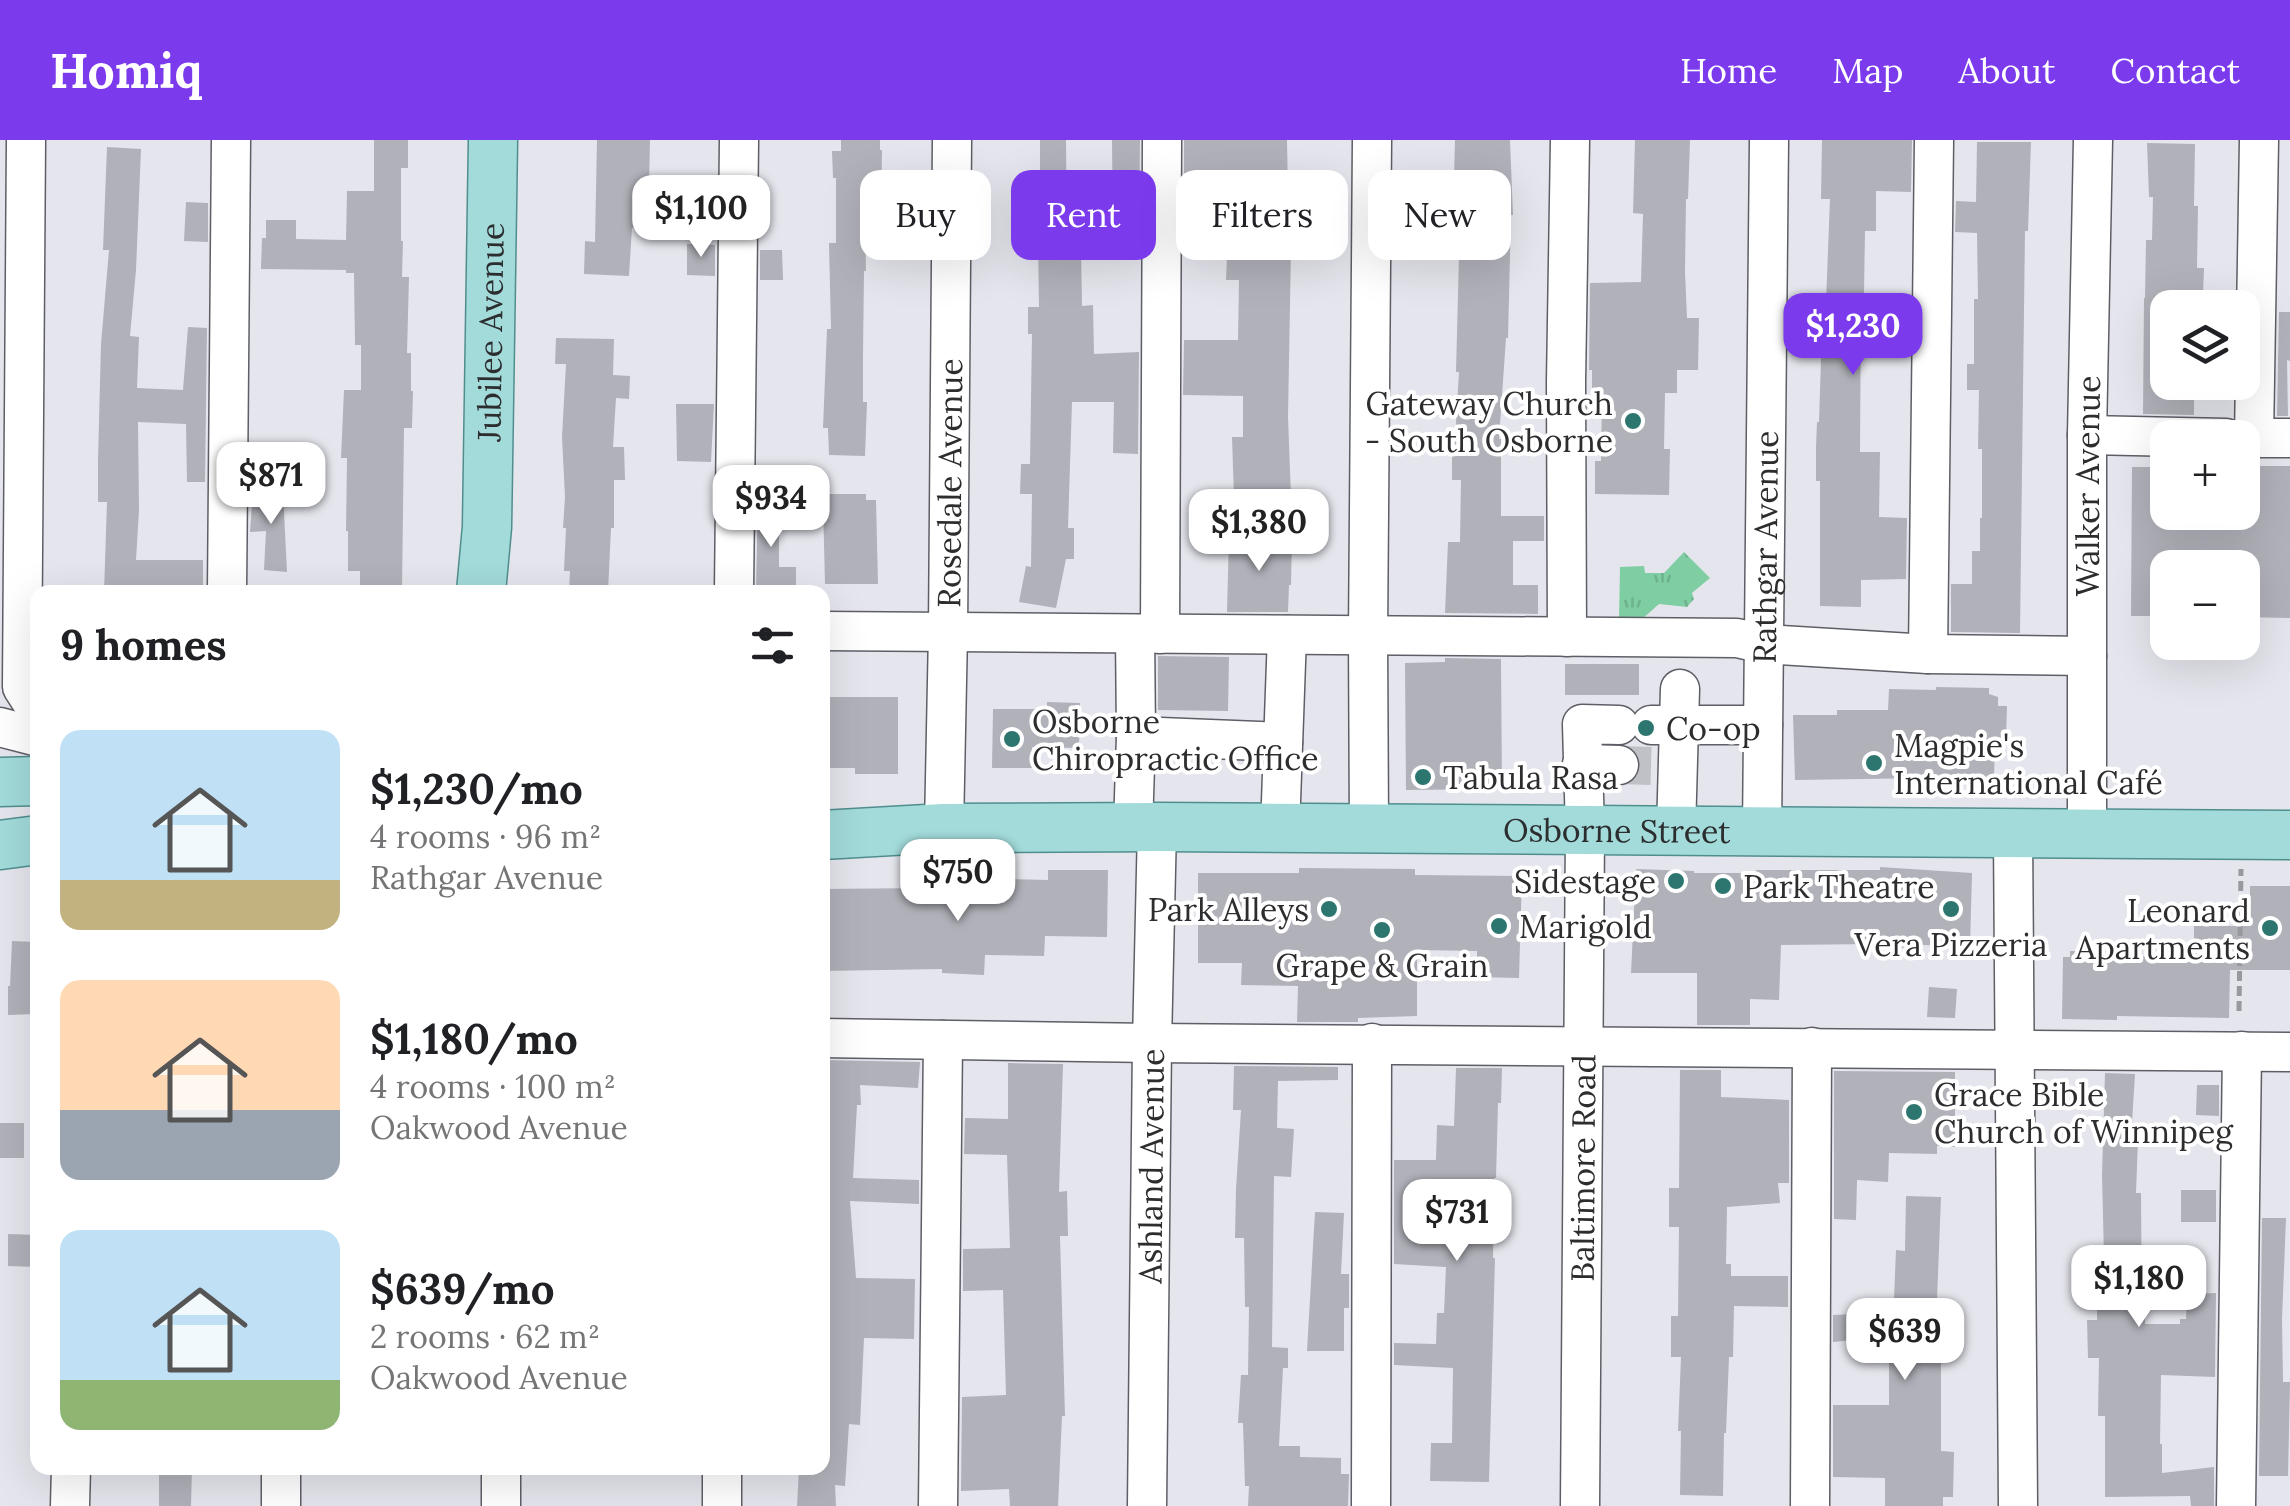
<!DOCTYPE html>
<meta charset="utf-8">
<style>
body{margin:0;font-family:Lora,serif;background:#f2f2f2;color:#202124;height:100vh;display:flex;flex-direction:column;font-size:38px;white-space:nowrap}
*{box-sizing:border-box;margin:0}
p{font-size:32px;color:#757577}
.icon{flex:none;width:55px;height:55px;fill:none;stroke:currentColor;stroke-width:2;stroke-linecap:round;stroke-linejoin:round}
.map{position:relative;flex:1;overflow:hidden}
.side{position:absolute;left:30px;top:445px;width:800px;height:890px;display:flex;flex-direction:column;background:#fff;border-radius:20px;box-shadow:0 10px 40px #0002}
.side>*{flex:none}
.guide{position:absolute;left:860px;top:30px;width:950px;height:90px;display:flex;gap:20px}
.fabs{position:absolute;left:2150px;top:150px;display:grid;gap:20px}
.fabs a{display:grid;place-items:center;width:110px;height:110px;border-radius:20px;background:#fff;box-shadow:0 10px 40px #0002;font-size:50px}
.price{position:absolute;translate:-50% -85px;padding:0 22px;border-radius:20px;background:#fff;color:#222;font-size:32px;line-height:65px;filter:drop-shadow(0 2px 5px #0008)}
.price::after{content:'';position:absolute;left:50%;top:60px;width:30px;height:22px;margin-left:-15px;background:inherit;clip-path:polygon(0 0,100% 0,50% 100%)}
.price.current{background:#7c3aed;color:#fff}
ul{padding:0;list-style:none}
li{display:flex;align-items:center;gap:30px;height:250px;padding:0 30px}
li span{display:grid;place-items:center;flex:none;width:280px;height:200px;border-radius:20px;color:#555}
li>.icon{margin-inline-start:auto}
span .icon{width:120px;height:120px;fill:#fffc;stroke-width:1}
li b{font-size:42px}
h2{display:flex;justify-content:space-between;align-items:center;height:120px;padding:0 30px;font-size:42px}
.chip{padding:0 35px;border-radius:20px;background:#fff;box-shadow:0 10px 40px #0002;font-size:35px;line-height:90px}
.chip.current{background:#7c3aed;color:#fff}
header{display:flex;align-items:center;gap:60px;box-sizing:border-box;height:140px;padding:0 50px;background:#7c3aed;color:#fff}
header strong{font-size:48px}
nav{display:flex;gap:55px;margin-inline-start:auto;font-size:35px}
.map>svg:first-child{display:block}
.park{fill:url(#park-tufts)}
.building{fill:#b0b1b9}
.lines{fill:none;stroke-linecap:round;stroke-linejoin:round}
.minor-tunnel{stroke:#c0c1c7;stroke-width:38;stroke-dasharray:38 19;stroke-linecap:butt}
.minor-casing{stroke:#5e5f66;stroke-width:41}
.major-casing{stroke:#508e8e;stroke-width:51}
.path{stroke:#98999e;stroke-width:5;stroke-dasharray:10 5;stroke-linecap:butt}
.minor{stroke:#fff;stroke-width:38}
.major{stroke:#a2dbda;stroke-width:48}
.poi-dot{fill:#2d756f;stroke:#fff;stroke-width:4}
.labels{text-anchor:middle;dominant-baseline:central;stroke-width:8;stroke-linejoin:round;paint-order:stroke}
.street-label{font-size:32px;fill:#2c2d2f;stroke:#fff}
.poi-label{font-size:32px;fill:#2c2d2f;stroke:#fff;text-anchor:start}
</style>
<header>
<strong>Homiq</strong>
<nav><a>Home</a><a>Map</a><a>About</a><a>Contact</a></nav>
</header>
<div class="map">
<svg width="2290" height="1366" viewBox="0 0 2290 1366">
<defs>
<pattern id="park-tufts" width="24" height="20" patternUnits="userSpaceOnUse" patternTransform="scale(2.5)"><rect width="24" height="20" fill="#7fcea3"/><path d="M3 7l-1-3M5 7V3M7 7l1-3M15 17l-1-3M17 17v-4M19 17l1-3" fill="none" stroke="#6eb18d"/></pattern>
</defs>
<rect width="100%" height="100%" fill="#e5e6ed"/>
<path class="park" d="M1684,412l26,26 -18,15 2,6 -7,8 -28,-3 -19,17 -21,-1 1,-53 24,-1 1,7h19z"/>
<path class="building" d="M374,0h34v28h-7v73h2l-1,36h7l-2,76h4v38h2l-1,37h-8l-2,164h-42v-21h-12v-40h-2l1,-73h-6l3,-68h17v-45h-6l-1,-72h-8v-3l-85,-1 1,-31h4v-18h30v19l50,1 1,-49h27z
M597,0h53l-2,88h-16l-3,48 -45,-2 1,-33 10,1z
M841,0h39v10h2l-1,65h-16l1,56h-2l-1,84v47h4l-2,54 -36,-1 -1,-27h-5l4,-99h4l-2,-86h7v-65h-3l-1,-27h9z
M1040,0h26l1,108 14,-1 1,59 11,-1 1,49 45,-2 -1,102 -25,-1 1,-51h-42l-4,126h6v31h-8l-10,49 -37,-6 7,-36 5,1 1,-73h-12l1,-30h9l2,-130h-4v-27h11l-1,-63h-12l-1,-62h15z
M1112,0h28l-1,97 -26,-1z
M1184,0h103l2,108h2l-3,169 3,80 -57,2 -2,-62h11v-41l-60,-1 1,-55h54l1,-60h-13l3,-71 -45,-1z
M1455,0h55l3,75h-2l-3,123h-2l-7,101h2v77h43v25h-31v44h25v29l-93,-1 3,-71h12l1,-62h-9v-40h3l4,-68h-3l4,-156h-7z
M1635,0h55l-2,59h-2l-1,73 2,46h12l-1,52h-21v23h-12l-1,56h6l-1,46 -74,-1v-33h6l1,-70h-10v-21h-3l1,-87 51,-1 2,-68 -10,-1z
M1822,0h90l-1,52 -35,-1v40h-11l-1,62h-3l-1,159h20l-1,65 28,1 -1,61 -45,1v27l-41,-1v-125h-4v-34l1,-25h2l3,-94h3l5,-129h-9z
M1977,2h54l-3,89h-3l-5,402 -69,-1v-48h21v-33h8v-33h2v-69h-4l1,-59h-12v-26h7v-65h4l-1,-66 -22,-1 1,-31 20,1z
M2147,3l48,1 -1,62h4l-1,62h7l-1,27 -4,-1v14h-31v74h23v11h3v22l-51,-1 1,-116h1l1,-58h6l1,-43h-4z
M107,7l34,2 -5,121 -6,66 9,1 -2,51 46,2 5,-63 19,1 -2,154h-18l-1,-58 -48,-2 1,88 -3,50h67v32h-99l3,-90h-9v-42l3,-116 8,-94h-6z
M186,62l22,1v39l-24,-1z
M687,104l28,1v31l-28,-1z
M760,110h22l1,30h-23z
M2279,172h11v49l-3,-1 1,56h-11z
M556,198l58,1 -1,36 17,1 -1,23 -13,-1 -3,49h11l1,33h-11v48h-3l-3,64h-39l1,-21h-6l2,-43h-3l2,-31 -3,-60 4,-73h-11z
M676,264h38l-3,58 -34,-1z
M2242,326h48v152l-48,-1v-49h-74v48h-37l1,-149h36v45h74z
M253,350l30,2 4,80 -23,-2 2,-39 -16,1z
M758,354h21v73h17v25h-40z
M829,354h37v6h10l2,84h-53l-2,-82 6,-1z
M1229,396l63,1 -1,48h-2l-1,27h-61z
M1158,516l71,1 -1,54 -70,-1z
M1445,518l56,1 1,130 -96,1 -1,-127 40,-1z
M1565,524h74v31h-74z
M1936,547l53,1v6l9,3v9h9l-1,32h-11l-1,43 -65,-3 -134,2 -2,-65h44v-5h51l1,-21 47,1z
M822,557h76v77h-43v-6h-33z
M1047,562l33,1 -1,45 -47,-1v21h-40l1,-59h54z
M1880,727l92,6 -2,73 -49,-1v3l-43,-1v-3l-97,1 -2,55 -29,-1v26h-53v-52h-66l5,-104 58,2v2h62v-3h124z
M1299,728l116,1v6l107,1 -3,102 -42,-1v-26l-60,-1v66l-59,2v4h-61l1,-36 -57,-1 1,-22h-44v-90h101z
M1048,730h60l-1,67 -62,-1 -1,20 -59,-1 -1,20 -42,-2v-4l-120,2v-82l102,-1v11l81,4v-24l43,1z
M2250,746h40v84h-60l-1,48 -112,-2v4l-55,-1 1,-62h7v-6h41v5l83,1v-31h56z
M12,801l26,1 -2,72 -28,1v-29h2z
M1929,847l28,2 -2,29 -28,-1z
M822,920l98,2 -2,26 -58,-3 1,20h-4l-4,73 66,2v24l-69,-3 6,77 59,1 -1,60 -50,-1 -4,87 -11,-1 -4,62 -10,-1 1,21h-39l2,-38h23z
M1008,923l55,1 -4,128 8,-1 1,45h-8l5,180h-3l-4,90h-48l-1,-17 -48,2 1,-94 44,-2 -3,-105 -40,1v-42l47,-1 -3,-93 -43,-1 1,-36 43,1z
M1234,926l104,1v13l-60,1 -1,47 17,1 -3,48 -17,-1 -2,171 16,1v20h-5l-4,78h21v11l41,1v16h8l-1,32h-100l1,-20h-4l-2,-63h-5l3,-48h7l1,-68h-4l-1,-69h-9l1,-49 5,-79h-8z
M1456,928h46l-1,35h-3l-2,75h-2l-1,80h2l-6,224 -59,-1 1,-38h21l1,-75 -59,-3v-22l42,1 1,-31h7l2,-46 -52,-3v-104h42l1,-35 17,1z
M1680,930h41v27l68,3v83h-11l2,20 -53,4 -1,57h5v12h57v31l-54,-1 -1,51h-4l-3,76h-2l-1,63 -43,-1 1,-64h-3l3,-74h-10v-41h7l1,-89h-10v-39h10z
M1834,931l121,1v75l-18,-1v8l-48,-1 -1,29 -31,-2 -1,40 -22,-1z
M2105,933l30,1 -4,65 7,1 -2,53h5l1,126h3v5h35v-5h6l1,-25 29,-1 -1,84 -54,-2 -1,69h2v29l52,-6v39h-23l-1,-10 -85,1v-81h-7l1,-58h-11l-1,-38h10l1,-63h6l-2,-82z
M2197,945h22v31l-23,-1z
M0,983h24v35h-24z
M2181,1050h35v32h-35z
M1906,1056l35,1 -5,129h5v125l13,1 -1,45h-10v9h-58v-28l-52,-1v-72h56v-81h4l3,-74 9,1z
M1315,1072l29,1 -3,61h8v34h-5v43h-37z
M2262,1078h24l-4,102 1,62h7l-2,94h-29z
M8,1094l30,1v32l-30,-1z
M1852,1174l1,26 -20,2v-27z
M159,1328h33l-1,38h-32z"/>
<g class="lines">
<path class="minor-tunnel" d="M1619,625l32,1"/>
<g class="minor-casing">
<g id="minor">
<path d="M26,0l-4,547 16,25"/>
<path d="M2087,295l139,3"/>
<path d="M2242,298h48"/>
<path d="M2254,298l5,-298"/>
<path d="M227,452l4,-452"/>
<path d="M734,452l5,-452"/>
<path d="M822,491l915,7 27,6 164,10 159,2"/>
<path d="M1135,494l1,102"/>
<path d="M1160,494l2,-494"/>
<path d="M1567,497l-1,-255 4,-242"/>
<path d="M1928,514l6,-514"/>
<path d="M1651,585h112"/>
<path d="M0,587l38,10"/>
<path d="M1582,624l37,1"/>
<path d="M1133,687l3,-91 147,6"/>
<path id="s1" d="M944,688l4,-196 4,-492"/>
<path d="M1280,689l7,-194"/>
<path d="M1369,689l-1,-193 4,-496"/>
<path d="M1676,691l4,-142"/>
<path id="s2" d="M1762,692l7,-692"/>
<path d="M2013,693l5,673"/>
<path id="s3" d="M2087,694v-399l6,-295"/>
<path d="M822,898l330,5 1138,9"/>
<path d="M70,1366l1,-38"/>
<path d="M281,1366v-38"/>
<path d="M501,1366v-38"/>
<path d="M722,1366v-38"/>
<path d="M938,1366l5,-466"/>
<path id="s4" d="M1147,1366l5,-463 5,-216"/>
<path d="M1371,1366l1,-463"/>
<path id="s5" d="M1580,1366l5,-675 -3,-107 37,1"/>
<path d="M1810,1366l2,-459"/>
<path d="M2236,1366l6,-455"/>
</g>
</g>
<g class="major-casing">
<g id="major">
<path id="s6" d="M481,452l6,-65 6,-387"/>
<path d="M0,642l38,-1"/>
<path id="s7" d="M822,695l122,-7 213,-1 1133,8"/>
<path d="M0,705l38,-5"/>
</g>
</g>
<path class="path" d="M2239,871l2,-142"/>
<use href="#minor" class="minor"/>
<use href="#major" class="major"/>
</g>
<g class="poi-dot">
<circle cx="1633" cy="281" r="10"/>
<circle cx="1646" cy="588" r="10"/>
<circle cx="1012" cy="599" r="10"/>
<circle cx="1874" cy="623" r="10"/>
<circle cx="1423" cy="637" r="10"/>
<circle cx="1676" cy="741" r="10"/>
<circle cx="1723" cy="746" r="10"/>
<circle cx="1329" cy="769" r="10"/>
<circle cx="1951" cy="769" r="10"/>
<circle cx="1499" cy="786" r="10"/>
<circle cx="2270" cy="788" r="10"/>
<circle cx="1382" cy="790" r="10"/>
<circle cx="1914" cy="972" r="10"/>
</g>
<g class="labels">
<g class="street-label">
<text stroke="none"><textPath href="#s6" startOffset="260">Jubilee Avenue</textPath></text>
<text stroke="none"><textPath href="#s1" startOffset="345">Rosedale Avenue</textPath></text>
<text stroke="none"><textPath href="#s3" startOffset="348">Walker Avenue</textPath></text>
<text stroke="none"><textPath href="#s2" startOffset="285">Rathgar Avenue</textPath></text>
<text stroke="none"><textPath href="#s7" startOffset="795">Osborne Street</textPath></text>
<text stroke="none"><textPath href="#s4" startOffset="340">Ashland Avenue</textPath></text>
<text stroke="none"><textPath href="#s5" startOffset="338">Baltimore Road</textPath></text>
</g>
<g class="poi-label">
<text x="1613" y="263" text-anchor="end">Gateway Church<tspan x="1613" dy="37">- South Osborne</tspan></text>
<text x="1032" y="581">Osborne<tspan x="1032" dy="37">Chiropractic Office</tspan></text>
<text x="1666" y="588">Co-op</text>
<text x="1894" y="605">Magpie's<tspan x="1894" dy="37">International Café</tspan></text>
<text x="1443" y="637">Tabula Rasa</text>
<text x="1656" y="741" text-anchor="end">Sidestage</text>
<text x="1743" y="746">Park Theatre</text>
<text x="1309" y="769" text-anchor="end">Park Alleys</text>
<text x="2250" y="770" text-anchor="end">Leonard<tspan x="2250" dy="37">Apartments</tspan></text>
<text x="1519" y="786">Marigold</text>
<text x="1951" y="804" text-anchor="middle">Vera Pizzeria</text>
<text x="1382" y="825" text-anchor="middle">Grape &amp; Grain</text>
<text x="1934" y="954">Grace Bible<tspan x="1934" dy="37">Church of Winnipeg</tspan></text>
</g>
</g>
</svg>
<div class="fabs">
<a><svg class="icon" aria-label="layers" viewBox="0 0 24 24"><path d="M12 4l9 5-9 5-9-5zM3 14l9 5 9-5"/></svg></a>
<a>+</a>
<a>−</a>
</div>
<b class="price" style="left:701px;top:120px">$1,100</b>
<b class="price current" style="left:1853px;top:238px">$1,230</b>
<b class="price" style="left:271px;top:387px">$871</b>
<b class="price" style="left:771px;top:410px">$934</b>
<b class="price" style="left:1259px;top:434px">$1,380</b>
<b class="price" style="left:958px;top:784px">$750</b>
<b class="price" style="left:1457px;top:1124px">$731</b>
<b class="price" style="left:2139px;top:1190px">$1,180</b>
<b class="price" style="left:1905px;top:1243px">$639</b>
<div class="guide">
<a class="chip">Buy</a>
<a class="chip current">Rent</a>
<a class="chip">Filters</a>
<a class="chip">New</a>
</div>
<section class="side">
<h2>9 homes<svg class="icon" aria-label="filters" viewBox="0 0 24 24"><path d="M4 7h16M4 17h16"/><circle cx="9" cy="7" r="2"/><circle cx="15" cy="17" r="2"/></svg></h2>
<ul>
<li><span style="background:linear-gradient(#bfe0f5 75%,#c2b280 0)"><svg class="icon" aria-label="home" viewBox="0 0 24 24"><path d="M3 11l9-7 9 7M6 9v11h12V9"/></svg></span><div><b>$1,230/mo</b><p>4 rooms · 96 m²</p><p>Rathgar Avenue</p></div></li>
<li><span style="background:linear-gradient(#ffd9b3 65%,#9aa5b1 0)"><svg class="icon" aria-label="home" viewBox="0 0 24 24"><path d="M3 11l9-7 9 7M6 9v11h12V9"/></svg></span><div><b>$1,180/mo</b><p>4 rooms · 100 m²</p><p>Oakwood Avenue</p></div></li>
<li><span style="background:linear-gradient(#bfe0f5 75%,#8fb573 0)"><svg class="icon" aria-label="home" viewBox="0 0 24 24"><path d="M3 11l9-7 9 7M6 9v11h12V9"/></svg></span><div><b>$639/mo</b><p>2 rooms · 62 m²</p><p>Oakwood Avenue</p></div></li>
</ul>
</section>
</div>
